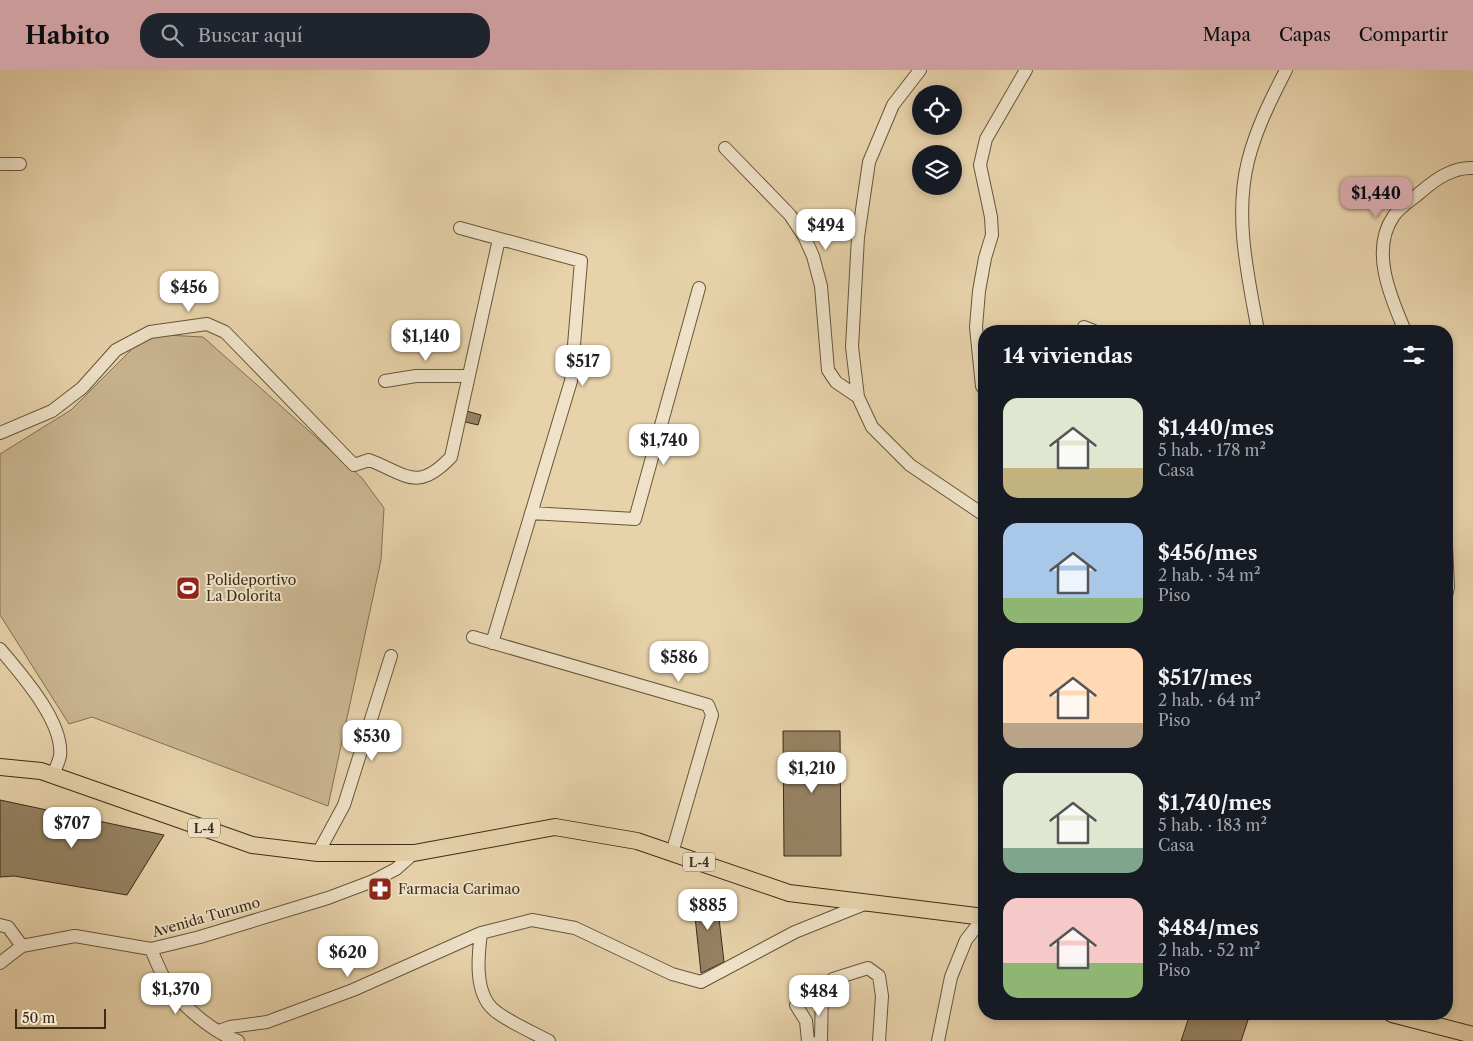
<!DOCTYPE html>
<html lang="es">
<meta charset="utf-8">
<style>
body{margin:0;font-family:"Libre Caslon Text",serif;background:#20242c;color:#f1f3f6;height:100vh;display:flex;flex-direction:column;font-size:19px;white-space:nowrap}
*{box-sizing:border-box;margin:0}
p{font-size:16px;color:#9ea1a6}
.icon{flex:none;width:28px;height:28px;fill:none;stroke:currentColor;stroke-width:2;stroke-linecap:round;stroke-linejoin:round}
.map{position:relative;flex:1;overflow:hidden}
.side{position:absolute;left:978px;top:255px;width:475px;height:695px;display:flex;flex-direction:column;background:#171b24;border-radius:20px;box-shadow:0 2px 8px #0003}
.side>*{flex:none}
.tools{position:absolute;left:912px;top:15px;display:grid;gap:10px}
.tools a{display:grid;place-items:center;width:50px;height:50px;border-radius:50%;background:#171b24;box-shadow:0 2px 8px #0003;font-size:25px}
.scale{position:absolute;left:15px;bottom:12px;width:91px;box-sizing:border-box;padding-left:5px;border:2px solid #3c2c17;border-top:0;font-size:14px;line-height:18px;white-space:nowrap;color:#3c2c17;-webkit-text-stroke:4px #efe2c8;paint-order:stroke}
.price{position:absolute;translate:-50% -42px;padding:0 11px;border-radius:10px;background:#fff;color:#222;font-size:16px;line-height:32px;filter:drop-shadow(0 1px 2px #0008)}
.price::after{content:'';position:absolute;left:50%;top:30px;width:15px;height:11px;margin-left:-8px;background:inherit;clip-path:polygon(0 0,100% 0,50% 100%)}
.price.selected{background:#c59692;color:#111}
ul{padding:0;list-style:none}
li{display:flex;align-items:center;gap:15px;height:125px;padding:0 25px}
li span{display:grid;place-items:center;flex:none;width:140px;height:100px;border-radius:15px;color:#555}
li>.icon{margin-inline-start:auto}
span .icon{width:60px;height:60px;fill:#fffc;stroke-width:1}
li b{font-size:21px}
h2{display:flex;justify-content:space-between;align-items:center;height:60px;padding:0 25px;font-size:21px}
header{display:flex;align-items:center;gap:30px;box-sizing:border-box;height:70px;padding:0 25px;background:#c59692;color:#111}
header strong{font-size:24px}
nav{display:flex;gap:28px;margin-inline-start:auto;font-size:18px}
.search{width:350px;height:45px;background:#20242c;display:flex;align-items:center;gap:12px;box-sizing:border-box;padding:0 18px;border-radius:20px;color:#9ea1a6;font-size:19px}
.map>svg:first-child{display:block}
.green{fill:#cab691;stroke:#837154}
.building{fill:#958263;stroke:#3c2c17}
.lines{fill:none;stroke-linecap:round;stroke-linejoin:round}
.minor-casing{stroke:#67563c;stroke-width:14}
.major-casing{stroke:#3c2c17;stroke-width:18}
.minor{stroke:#efe2c8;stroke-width:12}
.major{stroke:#e7d2aa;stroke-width:16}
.labels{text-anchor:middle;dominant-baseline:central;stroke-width:4;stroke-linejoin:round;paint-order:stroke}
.shield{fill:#efe2c8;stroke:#72634c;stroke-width:1}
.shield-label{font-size:12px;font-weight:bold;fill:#3c2c17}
.poi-label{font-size:14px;fill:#3c2c17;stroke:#efe2c8;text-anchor:start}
.street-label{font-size:14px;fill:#3c2c17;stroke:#efe2c8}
</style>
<header>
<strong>Habito</strong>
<div class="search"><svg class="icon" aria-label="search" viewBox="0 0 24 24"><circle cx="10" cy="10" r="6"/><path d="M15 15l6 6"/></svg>Buscar aquí</div>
<nav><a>Mapa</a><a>Capas</a><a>Compartir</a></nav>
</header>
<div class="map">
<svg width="1473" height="971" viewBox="0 0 1473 971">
<rect width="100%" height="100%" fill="#e7d2aa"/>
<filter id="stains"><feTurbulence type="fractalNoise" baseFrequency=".004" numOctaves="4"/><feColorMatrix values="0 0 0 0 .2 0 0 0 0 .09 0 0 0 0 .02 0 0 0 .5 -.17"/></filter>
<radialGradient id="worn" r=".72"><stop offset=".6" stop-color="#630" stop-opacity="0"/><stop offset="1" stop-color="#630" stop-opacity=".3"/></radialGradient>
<path class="green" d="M147,264l56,3 159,141 22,30 -3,52 -53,246 -236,-89 -23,7 -69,-109v-161l71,-44z"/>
<path class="building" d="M463,340l18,5 -3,10 -17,-4z
M783,661h57l1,125h-57z
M0,730l164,35 -37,60 -113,-19 -14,1z
M716,822l8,70 -23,11 -8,-75z
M1190,944h60l-9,27h-60z"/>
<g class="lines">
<g class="minor-casing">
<path id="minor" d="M920,0l-27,35 -24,57 -11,75 -6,110 6,50 14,30 38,38 74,50
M725,78l65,67 14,21 9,20 8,30 7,84 8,12 22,15
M0,94h20
M460,158l121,33 -10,120 -79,262
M1084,257l10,4
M1258,261c-10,-55 -24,-114 -10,-170 8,-32 23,-62 38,-91
M1405,261c-14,-33 -35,-80 -12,-114 6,-10 20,-18 29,-26 14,-12 31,-24 51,-23
M385,311l31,-5h53
M984,319l-2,-3 -6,-59 3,-36 6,-33 7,-23 -1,-18 -11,-52 6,-26 40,-69
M0,363l52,-22 30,-23 34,-38 34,-18 57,-8 18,8 129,133 15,-5c37,14 48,33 82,-3l48,-218
M531,443l104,6 64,-231
M1446,476l2,41 -2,9
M473,567l235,68 4,10 -40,138
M0,579c21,25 64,73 60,107 -1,6 -5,13 -7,19
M318,783l26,-48 47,-149
M0,855l8,2 14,19
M151,879c5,12 10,25 17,36 14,21 46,48 70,56
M0,893l22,-17 53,-10 76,13 49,-12 128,-39 45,-17 23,-12 18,-16
M796,935l10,16 2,20
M219,961l11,-4 37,-5 86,-32 128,-57
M549,971c-15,-8 -44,-21 -55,-31 -20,-17 -16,-54 -13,-77l51,-13 43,8 97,46 29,8 94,-50 72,-29
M819,971l2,-1 1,-50 11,-11 35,-11 11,8 3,20 -3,45
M938,971l13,-64 15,-37 18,-23"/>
</g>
<g class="major-casing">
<path id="major" d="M0,697l41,4 211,74 66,8h96l141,-26 82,14 152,52 195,24
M1392,944l81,21"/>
</g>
<use href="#minor" class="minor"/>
<use href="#major" class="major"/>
</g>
<defs>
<g id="stadium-square" transform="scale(1.25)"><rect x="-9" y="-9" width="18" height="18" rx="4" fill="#8f2418" stroke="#efe2c8"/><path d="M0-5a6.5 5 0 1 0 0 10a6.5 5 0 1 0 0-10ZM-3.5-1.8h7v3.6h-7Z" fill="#fff"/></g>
<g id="pharmacy-square" transform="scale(1.25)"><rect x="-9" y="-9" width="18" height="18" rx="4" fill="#8f2418" stroke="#efe2c8"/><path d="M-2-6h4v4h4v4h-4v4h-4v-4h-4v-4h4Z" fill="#fff"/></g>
</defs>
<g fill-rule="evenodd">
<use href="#stadium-square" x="188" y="518"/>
<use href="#pharmacy-square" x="380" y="819"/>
</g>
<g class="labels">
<g class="shield">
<rect x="188" y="748.5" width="32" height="19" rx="4"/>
<rect x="683" y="782.5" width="32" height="19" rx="4"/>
</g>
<g class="shield-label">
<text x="204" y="758">L-4</text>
<text x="699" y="792">L-4</text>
</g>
<g class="poi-label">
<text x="206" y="510">Polideportivo<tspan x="206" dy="16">La Dolorita</tspan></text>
<text x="398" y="819">Farmacia Carimao</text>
</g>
<g class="street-label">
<text transform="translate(206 847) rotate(-16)">Avenida Turumo</text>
</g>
</g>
<rect width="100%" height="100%" filter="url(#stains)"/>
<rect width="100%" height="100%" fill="url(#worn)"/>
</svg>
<div class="tools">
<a><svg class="icon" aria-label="locate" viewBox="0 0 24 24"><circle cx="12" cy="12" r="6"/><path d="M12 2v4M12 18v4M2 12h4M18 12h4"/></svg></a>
<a><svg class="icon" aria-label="layers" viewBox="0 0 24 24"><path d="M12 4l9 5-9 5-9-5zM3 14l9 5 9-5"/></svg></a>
</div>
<div class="scale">50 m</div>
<b class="price selected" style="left:1376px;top:149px">$1,440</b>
<b class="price" style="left:826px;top:181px">$494</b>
<b class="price" style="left:189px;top:243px">$456</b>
<b class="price" style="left:426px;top:292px">$1,140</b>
<b class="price" style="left:583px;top:317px">$517</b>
<b class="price" style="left:664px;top:396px">$1,740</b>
<b class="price" style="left:679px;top:613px">$586</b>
<b class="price" style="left:372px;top:692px">$530</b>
<b class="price" style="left:812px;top:724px">$1,210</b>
<b class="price" style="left:72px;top:779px">$707</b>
<b class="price" style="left:708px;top:861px">$885</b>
<b class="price" style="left:348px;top:908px">$620</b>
<b class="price" style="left:176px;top:945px">$1,370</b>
<b class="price" style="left:819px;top:947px">$484</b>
<section class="side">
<h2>14 viviendas<svg class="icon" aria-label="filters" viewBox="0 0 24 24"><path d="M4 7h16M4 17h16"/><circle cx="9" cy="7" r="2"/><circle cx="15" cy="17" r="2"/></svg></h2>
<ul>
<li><span style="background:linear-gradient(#dfe7d0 70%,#c2b280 0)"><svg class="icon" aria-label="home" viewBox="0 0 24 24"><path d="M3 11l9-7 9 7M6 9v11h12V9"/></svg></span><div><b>$1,440/mes</b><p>5 hab. · 178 m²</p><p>Casa</p></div></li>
<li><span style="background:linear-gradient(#a9c7e8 75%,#8fb573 0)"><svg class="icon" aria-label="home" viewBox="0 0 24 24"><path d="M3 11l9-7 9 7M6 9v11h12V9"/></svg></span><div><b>$456/mes</b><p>2 hab. · 54 m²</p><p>Piso</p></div></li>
<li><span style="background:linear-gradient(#ffd9b3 75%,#b9a48a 0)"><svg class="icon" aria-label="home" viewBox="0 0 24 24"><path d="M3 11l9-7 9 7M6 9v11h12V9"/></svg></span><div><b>$517/mes</b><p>2 hab. · 64 m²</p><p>Piso</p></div></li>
<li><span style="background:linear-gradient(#dfe7d0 75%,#7fa58c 0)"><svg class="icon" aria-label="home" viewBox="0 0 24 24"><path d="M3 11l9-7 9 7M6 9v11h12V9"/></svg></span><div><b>$1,740/mes</b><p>5 hab. · 183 m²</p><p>Casa</p></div></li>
<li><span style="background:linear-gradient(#f6c9c9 65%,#8fb573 0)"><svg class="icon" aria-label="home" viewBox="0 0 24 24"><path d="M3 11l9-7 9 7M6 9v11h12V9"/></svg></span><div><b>$484/mes</b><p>2 hab. · 52 m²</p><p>Piso</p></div></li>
</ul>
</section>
</div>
